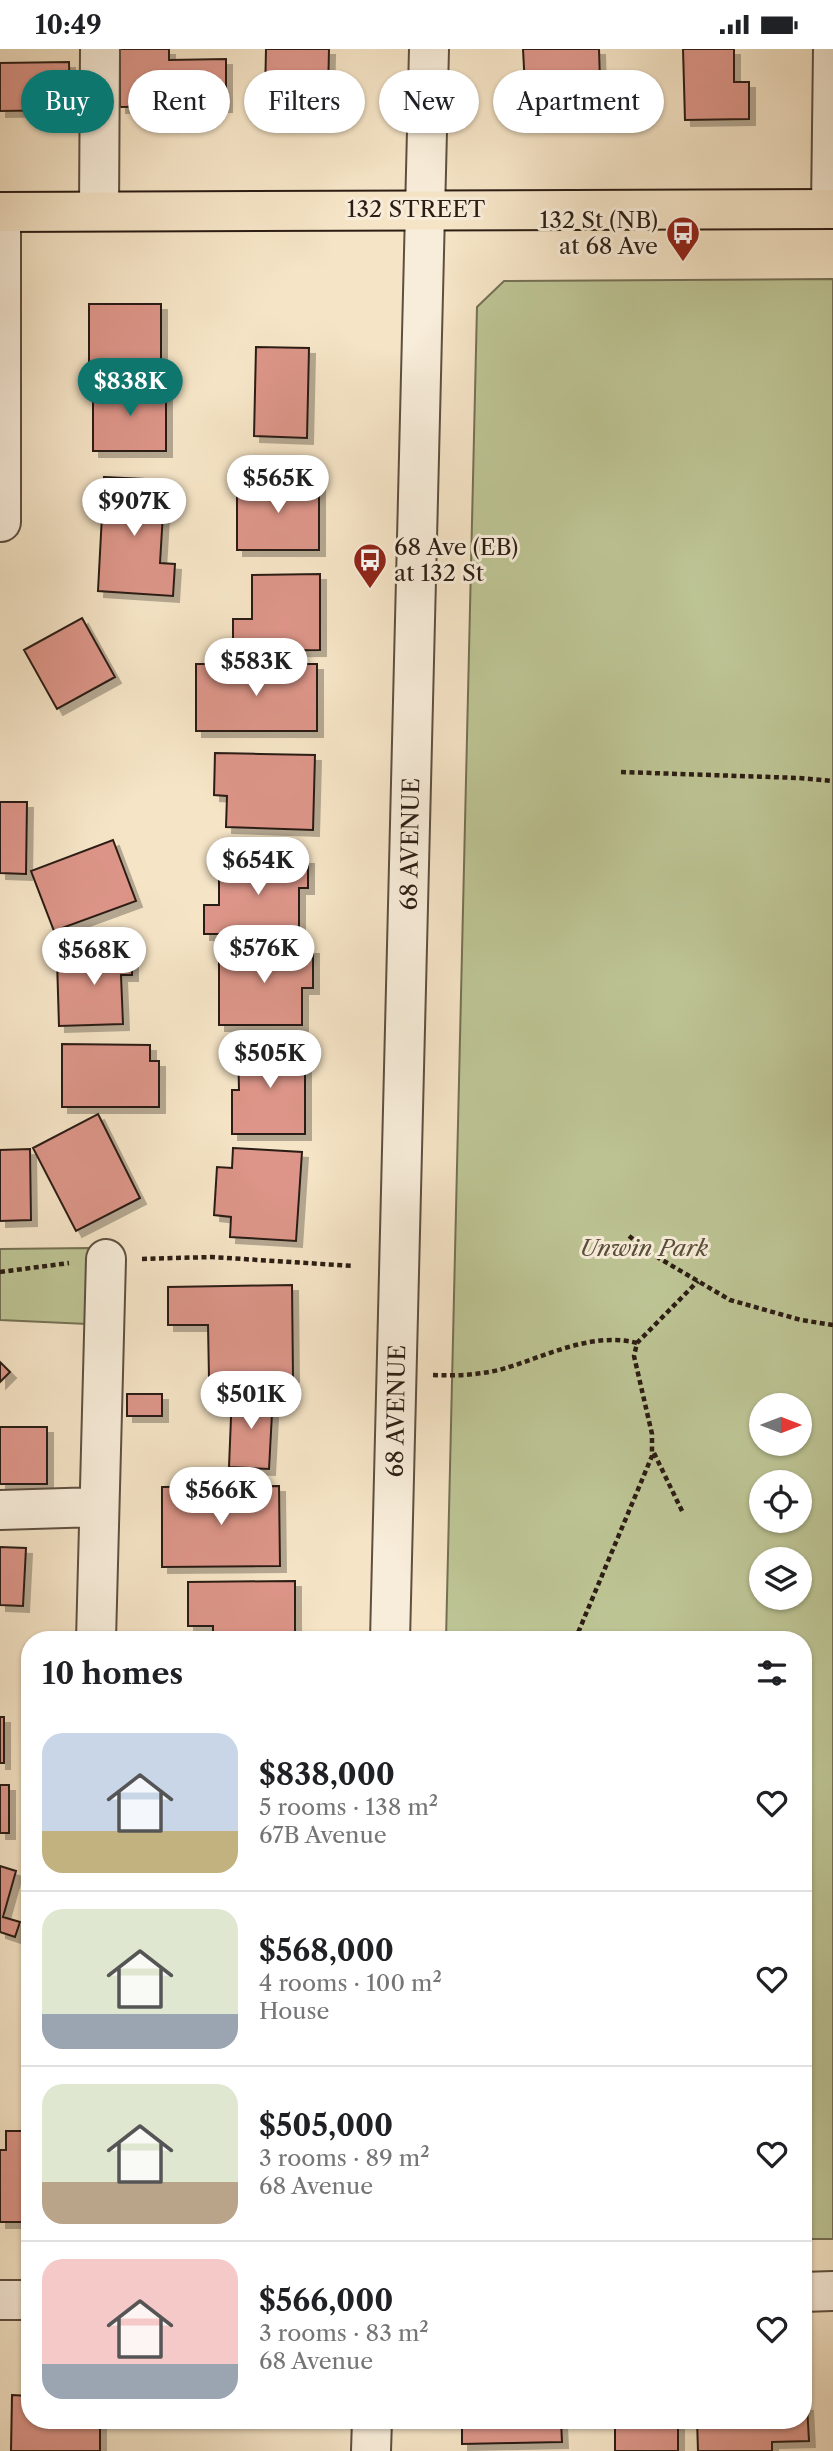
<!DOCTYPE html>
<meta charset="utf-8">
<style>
body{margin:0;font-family:"Libre Caslon Text",serif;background:#f6f6f6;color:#202124;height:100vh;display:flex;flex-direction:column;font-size:26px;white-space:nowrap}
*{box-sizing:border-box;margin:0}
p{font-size:23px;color:#757577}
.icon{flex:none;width:38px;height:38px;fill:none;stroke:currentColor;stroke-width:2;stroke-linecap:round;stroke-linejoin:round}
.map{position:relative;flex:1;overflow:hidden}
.side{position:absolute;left:21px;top:1582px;width:791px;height:798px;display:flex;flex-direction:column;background:#fff;border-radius:28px;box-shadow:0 2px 5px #0004}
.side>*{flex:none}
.top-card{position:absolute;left:21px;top:21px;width:791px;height:63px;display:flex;gap:14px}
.needle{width:46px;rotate:90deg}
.tools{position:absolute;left:749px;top:1344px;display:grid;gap:14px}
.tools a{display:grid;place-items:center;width:63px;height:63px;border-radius:50%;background:#fff;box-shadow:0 2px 5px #0004;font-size:35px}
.price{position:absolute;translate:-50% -60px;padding:0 16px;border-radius:24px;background:#fff;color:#222;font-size:23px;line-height:46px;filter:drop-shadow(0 2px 4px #0008)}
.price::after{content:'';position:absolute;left:50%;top:42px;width:21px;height:16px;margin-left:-10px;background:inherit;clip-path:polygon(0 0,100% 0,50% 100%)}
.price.on{background:#0f766e;color:#fff}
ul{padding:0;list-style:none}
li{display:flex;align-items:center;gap:21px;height:175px;padding:0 21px}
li+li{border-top:2px solid #e0e0e0}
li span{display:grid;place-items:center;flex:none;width:196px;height:140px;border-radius:21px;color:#555}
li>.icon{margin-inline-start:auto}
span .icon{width:84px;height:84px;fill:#fffc;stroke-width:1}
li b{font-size:30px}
h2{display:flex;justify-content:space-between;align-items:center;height:84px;padding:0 21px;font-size:30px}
.pill{padding:0 24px;border-radius:32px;background:#fff;box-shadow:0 2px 5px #0004;font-size:24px;line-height:63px}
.pill.on{background:#0f766e;color:#fff}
.status{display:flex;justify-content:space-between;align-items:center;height:49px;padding:0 35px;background:#fff;direction:ltr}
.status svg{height:19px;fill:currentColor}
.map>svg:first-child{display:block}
.green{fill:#bdc494;stroke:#747054;stroke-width:2;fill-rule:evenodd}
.building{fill:#dc9588;stroke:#2c1d14;stroke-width:2;filter:url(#shadow)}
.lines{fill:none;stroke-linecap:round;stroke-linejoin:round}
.minor-casing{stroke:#5e4f40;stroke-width:42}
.major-casing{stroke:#2c1d14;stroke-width:42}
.path{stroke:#2c1d14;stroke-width:4.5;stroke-dasharray:5 3.5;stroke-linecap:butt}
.minor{stroke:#f8edda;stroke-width:38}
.major{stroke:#f5e4c6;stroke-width:38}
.labels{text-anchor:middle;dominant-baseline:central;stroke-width:6;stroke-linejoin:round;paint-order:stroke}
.street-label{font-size:23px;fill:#2c1d14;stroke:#f8edda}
.poi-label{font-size:23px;fill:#2c1d14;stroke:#f8edda;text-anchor:end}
.park-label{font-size:23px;font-style:italic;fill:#584f3a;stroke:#f8edda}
</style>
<div class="status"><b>10:49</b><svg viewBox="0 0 49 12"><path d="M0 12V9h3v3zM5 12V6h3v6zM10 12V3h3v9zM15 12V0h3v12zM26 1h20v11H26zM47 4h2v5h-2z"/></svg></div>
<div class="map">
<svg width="833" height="2402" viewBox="0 0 833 2402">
<defs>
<filter id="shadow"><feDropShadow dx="6" dy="6" stdDeviation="0" flood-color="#0004"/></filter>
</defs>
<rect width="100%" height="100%" fill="#f5e4c6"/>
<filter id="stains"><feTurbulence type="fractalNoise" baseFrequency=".00286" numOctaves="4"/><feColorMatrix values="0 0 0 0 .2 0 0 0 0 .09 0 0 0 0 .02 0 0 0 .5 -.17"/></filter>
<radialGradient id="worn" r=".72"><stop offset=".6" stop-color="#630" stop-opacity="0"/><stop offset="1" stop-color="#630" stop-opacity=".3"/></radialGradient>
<path class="green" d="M833,230v1960h-30v-599h-357l31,-1333 27,-26zM761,1356h39v39h-39zM761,1433h39v39h-39zM761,1510h39v39h-39z
M89,1199l-2,76 -87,-4v-71z"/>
<path class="building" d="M120,0h49v11l57,-1v47l-106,1z
M266,0h63l-1,46h-63z
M523,0h76l1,32 -11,1 2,29 -48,2 -2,-27 -16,1z
M683,0h51v33h15v37l-64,1z
M69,13l1,48 -70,1v-48z
M89,255h72v62h-72z
M256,298l53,1 -2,90 -53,-2z
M93,336h73v66h-73z
M104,428l61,3 -5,83 15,1 -2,32 -75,-5z
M237,430h82v71h-82z
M320,525v76l-87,1v-32h19v-44z
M82,569l33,59 -58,32 -33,-59z
M196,615h121v67h-121z
M215,704l100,2 -2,75 -87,-3 1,-31 -13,-1z
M0,753h27l-1,72 -26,-1z
M113,791l23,61 -82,30 -23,-60z
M219,809h89v30h-9v46h-95v-29h15z
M132,895v31h-11l2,49 -64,2 -2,-66 37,-1v-14z
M219,899h94v40h-11v37h-83z
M62,995l88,1v16h9v46h-97z
M305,995v90h-73v-44h7l-1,-45z
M98,1065l42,84 -64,33 -43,-83z
M233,1099l69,4 -6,89 -66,-4 1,-20 -17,-2 3,-48 15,1z
M30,1100l1,71 -31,1v-71z
M292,1236l1,91 -84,2 -1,-53h-40v-38z
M0,1313l10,10 -10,10z
M232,1344l41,2 -4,74 -40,-2z
M127,1345h35v22h-35z
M0,1378h47v57h-47z
M279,1437l1,80 -118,1v-80z
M0,1498l26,1 -3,58 -23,-1z
M295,1532v59h-82v-14h-25v-44z
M0,1668h4v46h-4z
M0,1736h9v48h-9z
M0,1817l16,5 -13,46 17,5 -5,15 -15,-5z
M6,2082h24v91h-30v-72h6z
M12,2346l18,1v24h70v31h-89z
M803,2356h4l2,36 -37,1v9h-74l-1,-31h106z
M462,2371h99l1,22 -100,2z
M615,2371h63v31h-63z"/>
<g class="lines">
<g class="minor-casing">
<path id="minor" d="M831,160l2,-160
M99,162l1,-162
M1,163v310
M0,1461l98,-3
M96,1591l10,-381
M390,1591l39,-1591
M803,2243l30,-1
M0,2251h30
M371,2402l1,-31"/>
</g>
<g class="major-casing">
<path id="major" d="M0,163l833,-3"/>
</g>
<path class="path" d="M621,723l178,6 34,3
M629,1187l23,18 78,46 71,20 32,5
M142,1210l69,-2 143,9
M0,1223l69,-9
M433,1326c22,1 44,0 66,-5 44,-12 91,-39 138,-27
M654,1404l29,60
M575,1591l77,-184v-22l-18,-78 3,-13 61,-62
M653,1591l11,-5"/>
<use href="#minor" class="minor"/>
<use href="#major" class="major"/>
</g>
<defs>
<g id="bus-pin" transform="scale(1.75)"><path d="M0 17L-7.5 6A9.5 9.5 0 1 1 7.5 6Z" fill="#8f2418" stroke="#f8edda"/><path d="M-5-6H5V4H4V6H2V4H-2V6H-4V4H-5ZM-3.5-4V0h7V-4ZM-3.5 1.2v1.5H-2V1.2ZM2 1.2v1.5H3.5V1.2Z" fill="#fff"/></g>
</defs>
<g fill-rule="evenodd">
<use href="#bus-pin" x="683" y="184"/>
<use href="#bus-pin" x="370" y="511"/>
</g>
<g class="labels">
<g class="street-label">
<text x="416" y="160">132 STREET</text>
<text transform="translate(410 795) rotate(-89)">68 AVENUE</text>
<text transform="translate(396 1362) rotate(-89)">68 AVENUE</text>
</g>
<g class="poi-label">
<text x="658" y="171">132 St (NB)<tspan x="658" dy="26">at 68 Ave</tspan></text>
<text x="394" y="498" text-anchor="start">68 Ave (EB)<tspan x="394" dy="26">at 132 St</tspan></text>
</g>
<g class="park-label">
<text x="644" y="1199">Unwin Park</text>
</g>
</g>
<rect width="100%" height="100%" filter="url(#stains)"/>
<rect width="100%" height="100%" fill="url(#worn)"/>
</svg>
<div class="tools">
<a><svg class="needle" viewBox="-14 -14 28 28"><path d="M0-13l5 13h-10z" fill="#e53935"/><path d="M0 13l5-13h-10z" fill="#757577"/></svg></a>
<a><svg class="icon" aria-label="locate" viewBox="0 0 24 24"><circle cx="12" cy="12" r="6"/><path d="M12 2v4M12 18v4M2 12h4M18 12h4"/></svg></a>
<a><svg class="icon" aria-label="layers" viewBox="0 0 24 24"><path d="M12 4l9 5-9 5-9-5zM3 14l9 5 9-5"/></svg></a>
</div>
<b class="price on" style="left:130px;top:369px">$838K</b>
<b class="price" style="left:278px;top:466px">$565K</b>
<b class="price" style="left:134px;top:489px">$907K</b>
<b class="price" style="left:256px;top:649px">$583K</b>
<b class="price" style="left:258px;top:848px">$654K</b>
<b class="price" style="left:264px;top:936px">$576K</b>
<b class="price" style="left:94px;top:938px">$568K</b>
<b class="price" style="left:270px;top:1041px">$505K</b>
<b class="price" style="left:251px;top:1382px">$501K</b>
<b class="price" style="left:221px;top:1478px">$566K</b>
<div class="top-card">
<a class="pill on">Buy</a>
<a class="pill">Rent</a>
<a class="pill">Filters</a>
<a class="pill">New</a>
<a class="pill">Apartment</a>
</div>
<section class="side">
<h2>10 homes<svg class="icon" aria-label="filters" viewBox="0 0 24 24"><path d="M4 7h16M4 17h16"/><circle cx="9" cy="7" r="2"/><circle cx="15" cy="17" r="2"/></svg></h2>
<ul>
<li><span style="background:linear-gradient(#c9d6e8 70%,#c2b280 0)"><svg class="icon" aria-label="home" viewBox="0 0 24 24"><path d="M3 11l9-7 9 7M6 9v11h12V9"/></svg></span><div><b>$838,000</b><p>5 rooms · 138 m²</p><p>67B Avenue</p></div><svg class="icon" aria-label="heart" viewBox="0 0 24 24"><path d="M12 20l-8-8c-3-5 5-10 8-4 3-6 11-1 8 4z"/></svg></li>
<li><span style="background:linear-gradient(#dfe7d0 75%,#9aa5b1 0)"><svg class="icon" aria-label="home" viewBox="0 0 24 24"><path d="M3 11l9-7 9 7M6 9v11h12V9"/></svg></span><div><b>$568,000</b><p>4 rooms · 100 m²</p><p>House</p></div><svg class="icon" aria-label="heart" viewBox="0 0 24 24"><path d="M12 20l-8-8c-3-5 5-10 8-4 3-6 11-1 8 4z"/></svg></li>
<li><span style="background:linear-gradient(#dfe7d0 70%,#b9a48a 0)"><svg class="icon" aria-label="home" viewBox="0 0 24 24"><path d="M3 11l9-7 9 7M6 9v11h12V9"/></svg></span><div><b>$505,000</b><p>3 rooms · 89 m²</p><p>68 Avenue</p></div><svg class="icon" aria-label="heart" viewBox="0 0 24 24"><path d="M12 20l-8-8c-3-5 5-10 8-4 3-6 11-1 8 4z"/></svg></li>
<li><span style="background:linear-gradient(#f6c9c9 75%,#9aa5b1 0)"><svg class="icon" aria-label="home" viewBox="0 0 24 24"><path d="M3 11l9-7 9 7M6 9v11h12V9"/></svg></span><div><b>$566,000</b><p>3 rooms · 83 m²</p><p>68 Avenue</p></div><svg class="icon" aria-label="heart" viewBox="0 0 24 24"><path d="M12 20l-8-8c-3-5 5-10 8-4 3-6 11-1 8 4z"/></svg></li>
</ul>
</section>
</div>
